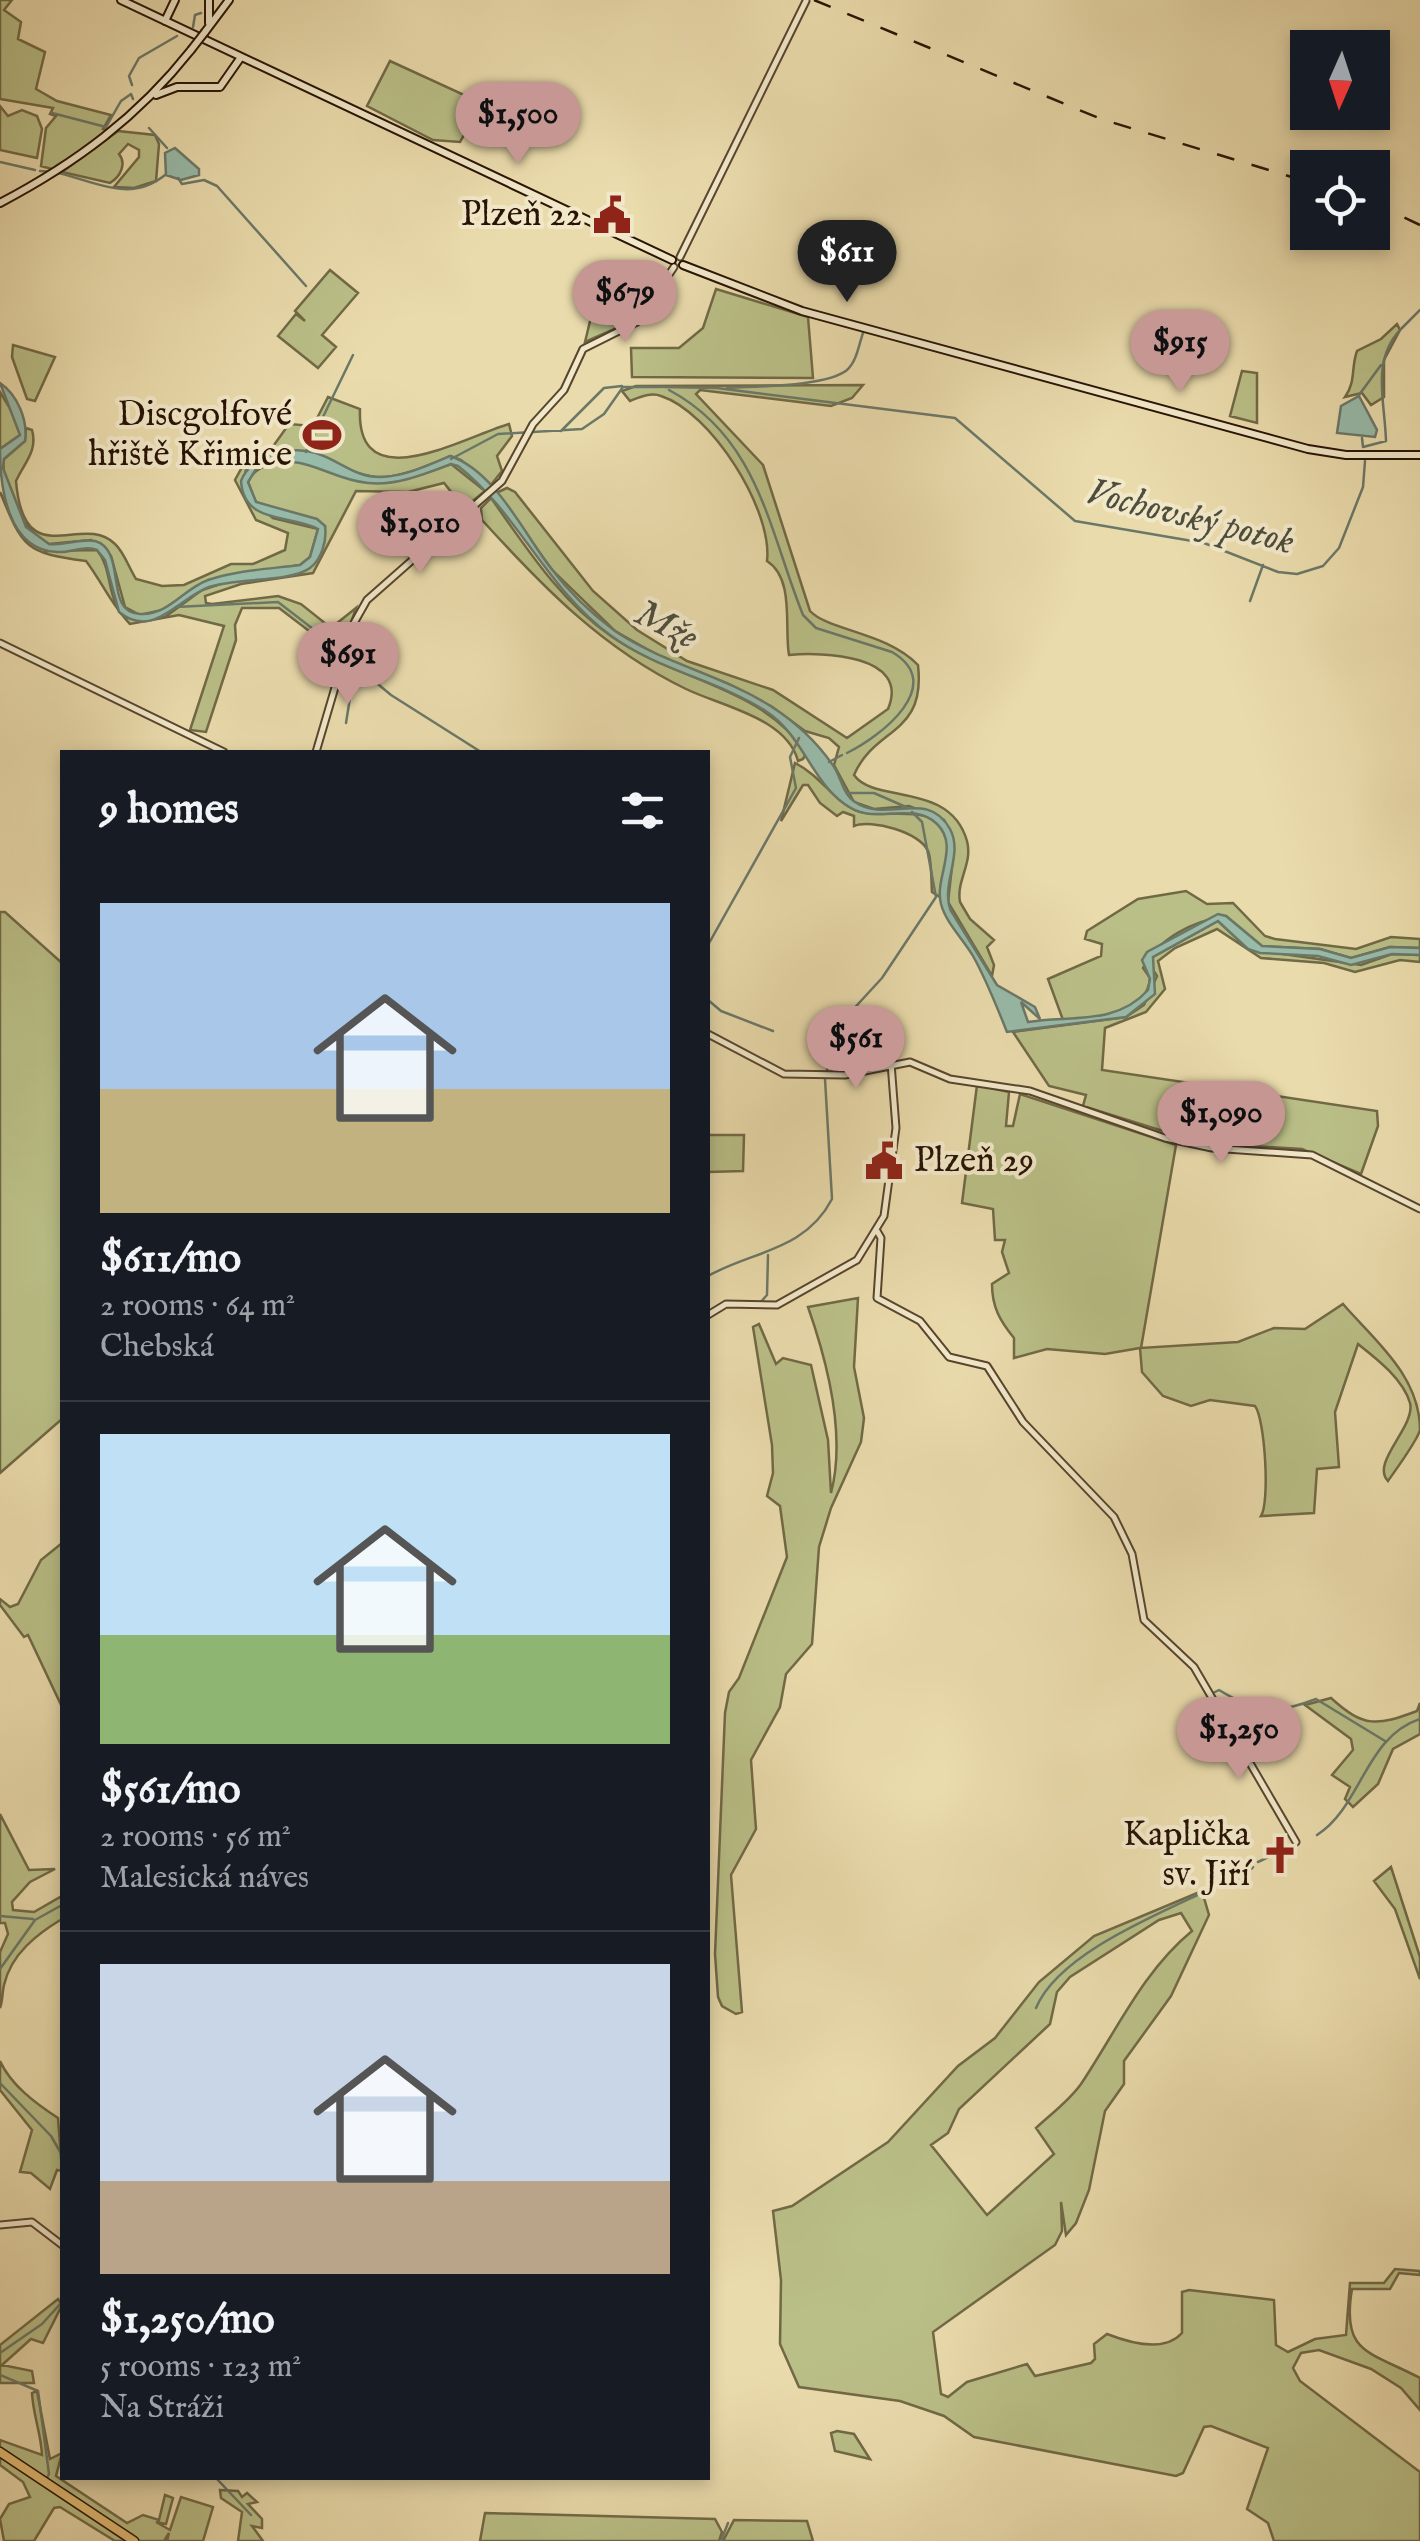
<!DOCTYPE html>
<meta charset="utf-8">
<style>
body{margin:0;font-family:"IM FELL English",serif;background:#242831;color:#f1f3f6;height:100vh;display:flex;flex-direction:column;font-size:38px;white-space:nowrap}
*{box-sizing:border-box;margin:0}
p{font-size:32px;color:#9ea1a6}
.icon{flex:none;width:55px;height:55px;fill:none;stroke:currentColor;stroke-width:2;stroke-linecap:round;stroke-linejoin:round}
.map{position:relative;flex:1;overflow:hidden}
.drawer{position:absolute;left:60px;top:750px;width:650px;height:1730px;display:flex;flex-direction:column;background:#171b24;border-radius:0px;box-shadow:0 5px 15px #0003}
.drawer>*{flex:none}
.needle{width:65px;rotate:183deg}
.fabs{position:absolute;left:1290px;top:30px;display:grid;gap:20px}
.fabs a{display:grid;place-items:center;width:100px;height:100px;border-radius:0px;background:#171b24;box-shadow:0 5px 15px #0003;font-size:50px}
.price{position:absolute;translate:-50% -85px;padding:0 22px;border-radius:35px;background:#c59692;color:#111;font-size:32px;line-height:65px;filter:drop-shadow(0 2px 5px #0008)}
.price::after{content:'';position:absolute;left:50%;top:60px;width:30px;height:22px;margin-left:-15px;background:inherit;clip-path:polygon(0 0,100% 0,50% 100%)}
.price.on{background:#222;color:#fff}
ul{padding:0;list-style:none}
li{display:grid;align-content:center;gap:20px;height:530px;padding:0 40px}
li+li{border-top:2px solid #363941}
li span{display:grid;place-items:center;height:310px;border-radius:0px;color:#555}
li>.icon{margin-inline-start:auto}
span .icon{width:180px;height:180px;fill:#fffc;stroke-width:1}
li b{font-size:42px}
h2{display:flex;justify-content:space-between;align-items:center;height:120px;padding:0 40px;font-size:42px}
.map>svg:first-child{display:block}
.green{fill:#babf87;stroke:#716946;stroke-width:2.5;fill-rule:evenodd}
.water{fill:#98bbaa;stroke:#6b7868;stroke-width:2.5}
.lines{fill:none;stroke-linecap:round;stroke-linejoin:round}
.stream{stroke:#6b7868;stroke-width:2.5}
.tertiary-casing{stroke:#58452e;stroke-width:9}
.secondary-casing{stroke:#281304;stroke-width:10}
.primary-casing{stroke:#281304;stroke-width:11}
.tertiary{stroke:#f1e8c9;stroke-width:5}
.secondary{stroke:#f1e8c9;stroke-width:6}
.primary{stroke:#e5be76;stroke-width:8}
.rail{stroke:#281304;stroke-width:2.5;stroke-dasharray:18 18;stroke-linecap:butt}
.secondary-bridge-casing{stroke:#281304;stroke-width:10;stroke-linecap:butt}
.secondary-bridge{stroke:#f1e8c9;stroke-width:6}
.labels{text-anchor:middle;dominant-baseline:central;stroke-width:8;stroke-linejoin:round;paint-order:stroke}
.poi-label{font-size:35px;fill:#281304;stroke:#f1e8c9;text-anchor:end}
.water-label{font-size:38px;font-style:italic;fill:#4f4e3e;stroke:#f1e8c9}
</style>
<div class="map">
<svg width="1420" height="2541" viewBox="0 0 1420 2541">
<rect width="100%" height="100%" fill="#eadbac"/>
<filter id="stains"><feTurbulence type="fractalNoise" baseFrequency=".002" numOctaves="4"/><feColorMatrix values="0 0 0 0 .2 0 0 0 0 .09 0 0 0 0 .02 0 0 0 .5 -.17"/></filter>
<radialGradient id="worn" r=".72"><stop offset=".6" stop-color="#630" stop-opacity="0"/><stop offset="1" stop-color="#630" stop-opacity=".3"/></radialGradient>
<path class="green" d="M0,0h12l-8,10 17,12 -3,17 27,13 -9,37 21,12 54,14 -8,14 7,2 -55,39 -14,-4 5,-38 10,-12 -6,-2 3,-6 -53,-9z
M390,61l83,38 -12,23 8,4 -9,16 -27,-2 -66,-34z
M0,106l8,10 14,-6 15,6 5,13 -5,29 -37,-8z
M118,131l37,4 4,9 -3,37 -22,7 -20,-1 25,-30v-7l-11,-6 -9,10c8,10 1,23 -9,29l-48,-11z
M330,270l28,23 -36,42 14,12 -18,21 -40,-32 18,-22 9,7 -10,-10z
M716,289l92,28 5,61 -181,-1 -1,-29h48l24,-20z
M607,312l21,11 -43,19 7,-29z
M1397,324l3,6 -16,30v37l-13,8 -9,-12 -17,4c11,-15 6,-30 12,-46l24,-12z
M13,345l42,12 -20,44 -8,-2 -15,-42z
M1242,371l15,2v50l-27,-7z
M863,385l-11,13 -21,8 -131,-16 -4,4 67,71 47,146c19,20 76,21 108,54 8,71 -43,61 -64,110 20,29 96,6 113,66 6,23 -11,39 -7,61l10,17 24,21 -7,7 7,18 -2,11 -44,-74 6,-53 -10,-29 -35,-14 -35,3 -20,-7 -20,-37 5,-18 -10,-9 -24,-7 -34,-25 -94,-40 -62,-35 -62,-60 -57,-78 11,-5 8,4 78,99 44,39 50,31 86,29 74,48 41,-29c23,-55 -67,-57 -99,-54 -5,-28 6,-76 -22,-94 6,-51 -56,-149 -106,-165 -10,-4 -21,1 -31,5l-8,-10 14,-5z
M0,392l19,31 1,12 -20,14z
M328,397l32,12c-4,92 104,28 149,15l3,12 -15,20 5,15 -12,15 -29,-26 -10,-4c-21,9 -44,19 -67,21 -44,3 -91,-54 -138,-8l-4,22 31,27 45,11 -8,28 -10,8 -91,15 -47,30 -22,5 -15,-8 -14,-51 -20,-16 -42,4c-27,-14 -49,-54 -45,-85l21,-18 1,-13 6,2c6,21 -8,33 -16,51 8,95 66,30 99,63 9,8 14,24 21,35l26,7 22,-1 47,-21h22l32,-14 3,-17 -32,-13 -21,-40 11,-20 28,-15 15,-21 24,2z
M311,462c55,26 83,24 140,2l34,27 -21,17 -20,-25 -36,9 -52,-1 -43,82 -72,11 -36,12 1,7 6,1 66,-8 23,8 30,24 25,-20 -18,53 -4,-11 -55,-42h-37l-7,17 1,15 -30,92 -16,-2 34,-104 -45,-11 -49,9c-18,-18 -28,-42 -44,-63 -61,-8 -63,-13 -86,-69l21,40 25,19 51,-1c17,21 8,50 30,68l38,-1 37,-27 31,-10 69,-8 22,-28 1,-18 -69,-24 -8,-20c9,-22 42,-22 63,-20z
M491,498c35,49 69,103 120,138 61,43 154,52 195,117l-3,6 -5,2c-11,-43 -77,-55 -112,-72 -83,-40 -143,-102 -204,-169l-1,-12z
M795,763c26,13 38,37 60,47 27,12 79,-11 91,26 6,18 -5,42 -6,61l-8,-5c-1,-12 0,-31 -4,-41 -8,-19 -57,-32 -74,-25v-10l-11,-4 -6,4 -17,-13 -12,-18h-5l-22,36z
M1186,891l21,13 26,-1 32,33 10,3 81,10 35,-12 29,2v9l-30,-1 -39,11 -31,-9 -58,-3 -36,-30c-33,5 -67,22 -83,52l7,10c-3,39 -58,40 -87,42l-15,-41 53,-23 1,-12 -17,-5 2,-8 51,-32z
M0,912h5l57,51v456l-62,54z
M1218,921l30,28 113,16 31,-11 28,1v7l-20,-2 -45,12 -31,-9 -63,-5 -44,-29 -42,19 -17,13 7,28 -19,23 -41,16 -3,42 275,41 1,15 -17,48 -59,-25 -101,-6 -118,-37 3,-11 -37,-9 -36,-54 113,-15 18,-12 13,-29 -7,-11 3,-8z
M977,1085l32,7 -3,34h7l7,-32 156,51 -35,203 97,-6 36,-14 31,1 38,-25c30,35 77,71 77,126 -3,11 -23,38 -32,51 -18,-18 28,-55 22,-78 -7,-24 -33,-44 -52,-59l-23,68 4,55 -22,2 -3,44 -53,3c9,-14 4,-97 -6,-110l-45,-6 -19,6 -28,-10 -21,-24 -2,-24 -35,6 -58,-5 -33,9v-20c-14,-17 -22,-31 -22,-54l17,-11 -7,-21 3,-12h-10l-2,-31 -31,-6z
M708,1135h36l-1,36 -35,1z
M858,1298l-4,69 10,51 -3,24 -30,66 -12,39 -7,97 -26,30 -6,33 -29,53 5,69 -25,46 11,137 -6,2 -14,-8 -4,-9 -3,-43 10,-241 4,-21 10,-14 48,-121 -7,-51 -13,-10 6,-23 -1,-28 -19,-118 6,-3 17,40 7,-6 28,7 17,75 3,53c15,-57 -4,-132 -23,-186z
M62,1543v164l-34,-72 -4,2 -24,-32v-6l10,8 8,-3 23,-44z
M1331,1698c33,30 46,28 86,13l3,-8v31l-27,15 -15,35 -25,23 -8,-8 5,-12 -18,-12 21,-25 -2,-11 -46,-34z
M0,1814l29,56 26,-1 -25,13 -18,20 1,8 21,2 28,-16v23c-25,15 -51,35 -58,66 -2,8 -1,15 -4,23v-56l8,-18 -3,-11h-5z
M1391,1867l29,90v22l-25,-70 -21,-28z
M1202,1891l7,24 -38,81 -47,65v23l-19,27 -16,79 -13,33 -10,12 -5,-33 1,29 -7,14 -122,87 8,62 7,3 19,-15 60,-18 8,12 56,-13 4,-4 -1,-15 13,-10c23,9 57,19 75,-1v-41l7,-2 85,10 2,45 12,7 27,-13 31,-4 4,-52h34l11,-14 25,2v4l-21,-2 -9,16h-38c-11,65 17,62 68,89v32l-19,-22 -30,-19 -52,-19 -18,3 -8,15 7,13 120,91v69h-146l-6,-18 -21,-14 21,-61 -57,-22 -7,1 -21,46 -7,3 -202,-39 -30,-21 -44,-15 -101,-14 -19,-43 1,-64 -8,-69 19,-5 96,-64 70,-76 37,-28 44,-56 55,-46zM1181,1913l11,18c-49,40 -76,101 -111,153 -12,17 -30,30 -45,44l18,26 -67,61 -56,-70 17,-12 11,-24 91,-85 7,-32 13,-15 89,-57z
M0,2061c11,24 35,42 58,57l4,53 -5,-1 -7,19 -19,-16 -11,-1 12,-42 -32,-40z
M58,2299l4,6 -19,38 -12,-4 -29,26 30,6 2,12h-34v-38z
M37,2391l13,68 12,-6 -6,23 71,47 16,-8 16,5 6,-25 8,3 -7,26 -10,-2 14,8 11,-33 32,10 -10,34h-36l2,-8 -5,8h-24l-140,-94v-7l42,15c-1,-22 -9,-40 -10,-62z
M837,2431l17,3 16,25 -35,-8 -4,-18z
M0,2457l126,84h-11l-55,-34 -6,1 -20,33h-30l-4,-22 9,-15 21,-7 -7,-15 -23,-17z
M220,2490l18,1 4,6 5,-4 10,9 -9,2 14,15v9l-10,-2 11,15h-25l4,-29 -21,-14z
M485,2513l230,6 7,13 -3,9h-239z
M734,2520l73,1 6,20h-90z"/>
<path class="water" d="M175,148l24,21v6l-18,5 -15,-5 -1,-22z
M0,383c18,12 28,38 25,58l-21,18 -1,9 23,59 23,17c15,2 32,-6 46,-3 33,9 8,72 45,73 28,2 43,-25 68,-34 29,-10 61,-11 92,-15l10,-8 8,-28c-28,-15 -74,-4 -77,-48 9,-25 49,-36 75,-28 23,7 39,25 66,24 23,-1 47,-12 68,-21 45,15 73,76 100,111 18,24 42,47 65,64 49,33 108,44 157,76 23,15 44,34 60,57 9,11 10,30 23,38 31,22 73,-14 95,27 14,26 -10,55 1,82l46,74 38,22 5,12 -19,-17 7,20c40,-7 88,4 120,-32l2,-11 -8,-19 5,-8 71,-38 8,2 36,30 58,3 31,9 39,-11 30,1v7l-28,-1 -41,11 -33,-9 -58,-3 -12,-4 -30,-28 -65,36 2,37 -29,23 -119,15c-10,-25 -21,-53 -34,-76 -10,-17 -27,-33 -32,-52 -7,-26 19,-58 -4,-80 -23,-23 -59,0 -86,-16 -38,-21 -47,-72 -84,-96 -49,-32 -110,-42 -157,-77 -63,-46 -92,-122 -152,-169l-7,-2c-26,10 -55,22 -83,19 -43,-4 -65,-35 -112,-14l-8,13 8,20 61,17 8,7c2,14 -3,33 -15,42 -19,14 -75,10 -101,19 -30,11 -56,53 -90,25l-14,-52 -8,-10c-13,-5 -26,3 -40,2 -50,-2 -57,-66 -57,-103l20,-14z
M1359,396l18,34 -2,7 -38,-4 4,-27z"/>
<g class="lines">
<path class="stream" d="M193,27l2,-12 6,-2
M132,85l-3,-9 10,-18 38,-22
M52,113l54,14 15,-26 10,-7 2,5
M149,128l18,20
M0,162l35,8
M40,171c42,0 83,38 125,4
M178,178l4,6 22,-4 13,6 89,100
M1401,329l19,-19
M664,387l53,1 238,30 120,103 129,22 74,29 19,2 26,-8 16,-18 24,-61 2,-26
M727,388c28,-2 99,-1 120,-18 10,-9 12,-26 16,-37
M669,390c90,48 100,141 134,225l13,13 76,24c56,33 -12,85 -45,101
M1359,395l22,-30
M561,431l43,-43 18,-2
M1362,438l1,9 23,-6c-1,-39 -15,-80 14,-111
M306,452l47,-97
M451,459l47,-25 84,-5 22,-15 19,-27h39
M1250,601l13,-36
M176,607l102,-5 52,40 21,8 16,25 24,20 90,57
M346,723l7,-44 -5,-28
M829,762l13,-7
M847,793h27l32,14
M708,945l88,-157 -6,-31 9,-19
M708,1000l13,11 52,20
M708,1276c44,-25 97,-25 124,-77l-7,-120 11,-51 46,-50 54,-81 -14,-75 -10,-10
M760,1303l7,-8 1,-40
M1213,1693l6,-3c38,23 56,25 97,9l69,42
M1317,1835c45,-29 48,-98 103,-116
M1258,1862l38,-18
M1251,1869l2,-2
M0,1916l33,3
M0,1969l35,-49 27,-15
M1036,2008c26,-63 153,-105 211,-137
M0,2083l51,53 11,19
M0,2353l42,-29 20,-22
M0,2375l38,16 11,83 -3,6
M216,2478l35,37
M721,2541l7,-18"/>
<g class="tertiary-casing">
<path id="tertiary" d="M680,257l126,-256
M0,643l224,109
M316,752l38,-129 13,-23 135,-119 31,-57 31,-34 19,-41 54,-27 37,-55
M708,1034l76,40 61,1 65,-13 40,17 80,12 135,47 47,10 100,7 108,54
M877,1231l4,7 -4,60 43,23 29,36 38,9 36,56 91,95 18,37 12,66 50,47 102,175
M708,1315l18,-11 51,1 80,-45 27,-44 12,-88 -5,-65
M0,2225l32,-3 30,23"/>
</g>
<g class="secondary-casing">
<path id="secondary" d="M121,0l551,260
M209,0v23
M165,21l10,-21
M205,32l24,-32
M156,95l21,-8h43l21,-30
M0,203c76,-40 138,-86 191,-153
M683,265l119,46 506,138 38,6h74"/>
</g>
<g class="primary-casing">
<path id="primary" d="M0,2452l134,89"/>
</g>
<use href="#tertiary" class="tertiary"/>
<use href="#secondary" class="secondary"/>
<use href="#primary" class="primary"/>
<path class="rail" d="M814,0l287,119 207,63
M1372,202l48,23"/>
<g class="secondary-bridge-casing">
<path id="secondary-bridge" d="M191,50l14,-18"/>
</g>
<use href="#secondary-bridge" class="secondary-bridge"/>
</g>
<defs>
<g id="civic-bare" transform="scale(3)"><path d="M-.6-6.5H3V-4.5H.6V-3L4-1V1h2V6H-6V1h2V-1L-.6-3ZM-1.2 2.5V6h2.4V2.5Z" fill="#8f2418" stroke="#f1e8c9" stroke-width="2.5" paint-order="stroke"/></g>
<g id="stadium-bare" transform="scale(3)"><path d="M0-5a6.5 5 0 1 0 0 10a6.5 5 0 1 0 0-10ZM-3.5-1.8h7v3.6h-7Z" fill="#8f2418" stroke="#f1e8c9" stroke-width="2.5" paint-order="stroke"/></g>
<g id="church-bare" transform="scale(3)"><path d="M-1.2-6h2.4v3.5h3.3v2.4h-3.3V6h-2.4V-.1h-3.3v-2.4h3.3Z" fill="#8f2418" stroke="#f1e8c9" stroke-width="2.5" paint-order="stroke"/></g>
</defs>
<g fill-rule="evenodd">
<use href="#civic-bare" x="612" y="215"/>
<use href="#stadium-bare" x="322" y="435"/>
<use href="#civic-bare" x="884" y="1161"/>
<use href="#church-bare" x="1280" y="1855"/>
</g>
<g class="labels">
<g class="poi-label">
<text x="582" y="215">Plzeň 22</text>
<text x="292" y="415">Discgolfové<tspan x="292" dy="40">hřiště Křimice</tspan></text>
<text x="914" y="1161" text-anchor="start">Plzeň 29</text>
<text x="1250" y="1835">Kaplička<tspan x="1250" dy="40">sv. Jiří</tspan></text>
</g>
<g class="water-label">
<text transform="translate(1190 518) rotate(14)">Vochovský potok</text>
<text transform="translate(666 626) rotate(27)">Mže</text>
</g>
</g>
<rect width="100%" height="100%" filter="url(#stains)"/>
<rect width="100%" height="100%" fill="url(#worn)"/>
</svg>
<div class="fabs">
<a><svg class="needle" viewBox="-14 -14 28 28"><path d="M0-13l5 13h-10z" fill="#e53935"/><path d="M0 13l5-13h-10z" fill="#9ea1a6"/></svg></a>
<a><svg class="icon" aria-label="locate" viewBox="0 0 24 24"><circle cx="12" cy="12" r="6"/><path d="M12 2v4M12 18v4M2 12h4M18 12h4"/></svg></a>
</div>
<b class="price" style="left:518px;top:167px">$1,500</b>
<b class="price on" style="left:847px;top:305px">$611</b>
<b class="price" style="left:625px;top:345px">$679</b>
<b class="price" style="left:1180px;top:395px">$915</b>
<b class="price" style="left:420px;top:576px">$1,010</b>
<b class="price" style="left:348px;top:707px">$691</b>
<b class="price" style="left:856px;top:1091px">$561</b>
<b class="price" style="left:1221px;top:1166px">$1,090</b>
<b class="price" style="left:1239px;top:1782px">$1,250</b>
<section class="drawer">
<h2>9 homes<svg class="icon" aria-label="filters" viewBox="0 0 24 24"><path d="M4 7h16M4 17h16"/><circle cx="9" cy="7" r="2"/><circle cx="15" cy="17" r="2"/></svg></h2>
<ul>
<li><span style="background:linear-gradient(#a9c7e8 60%,#c2b280 0)"><svg class="icon" aria-label="home" viewBox="0 0 24 24"><path d="M3 11l9-7 9 7M6 9v11h12V9"/></svg></span><div><b>$611/mo</b><p>2 rooms · 64 m²</p><p>Chebská</p></div></li>
<li><span style="background:linear-gradient(#bfe0f5 65%,#8fb573 0)"><svg class="icon" aria-label="home" viewBox="0 0 24 24"><path d="M3 11l9-7 9 7M6 9v11h12V9"/></svg></span><div><b>$561/mo</b><p>2 rooms · 56 m²</p><p>Malesická náves</p></div></li>
<li><span style="background:linear-gradient(#c9d6e8 70%,#b9a48a 0)"><svg class="icon" aria-label="home" viewBox="0 0 24 24"><path d="M3 11l9-7 9 7M6 9v11h12V9"/></svg></span><div><b>$1,250/mo</b><p>5 rooms · 123 m²</p><p>Na Stráži</p></div></li>
</ul>
</section>
</div>
